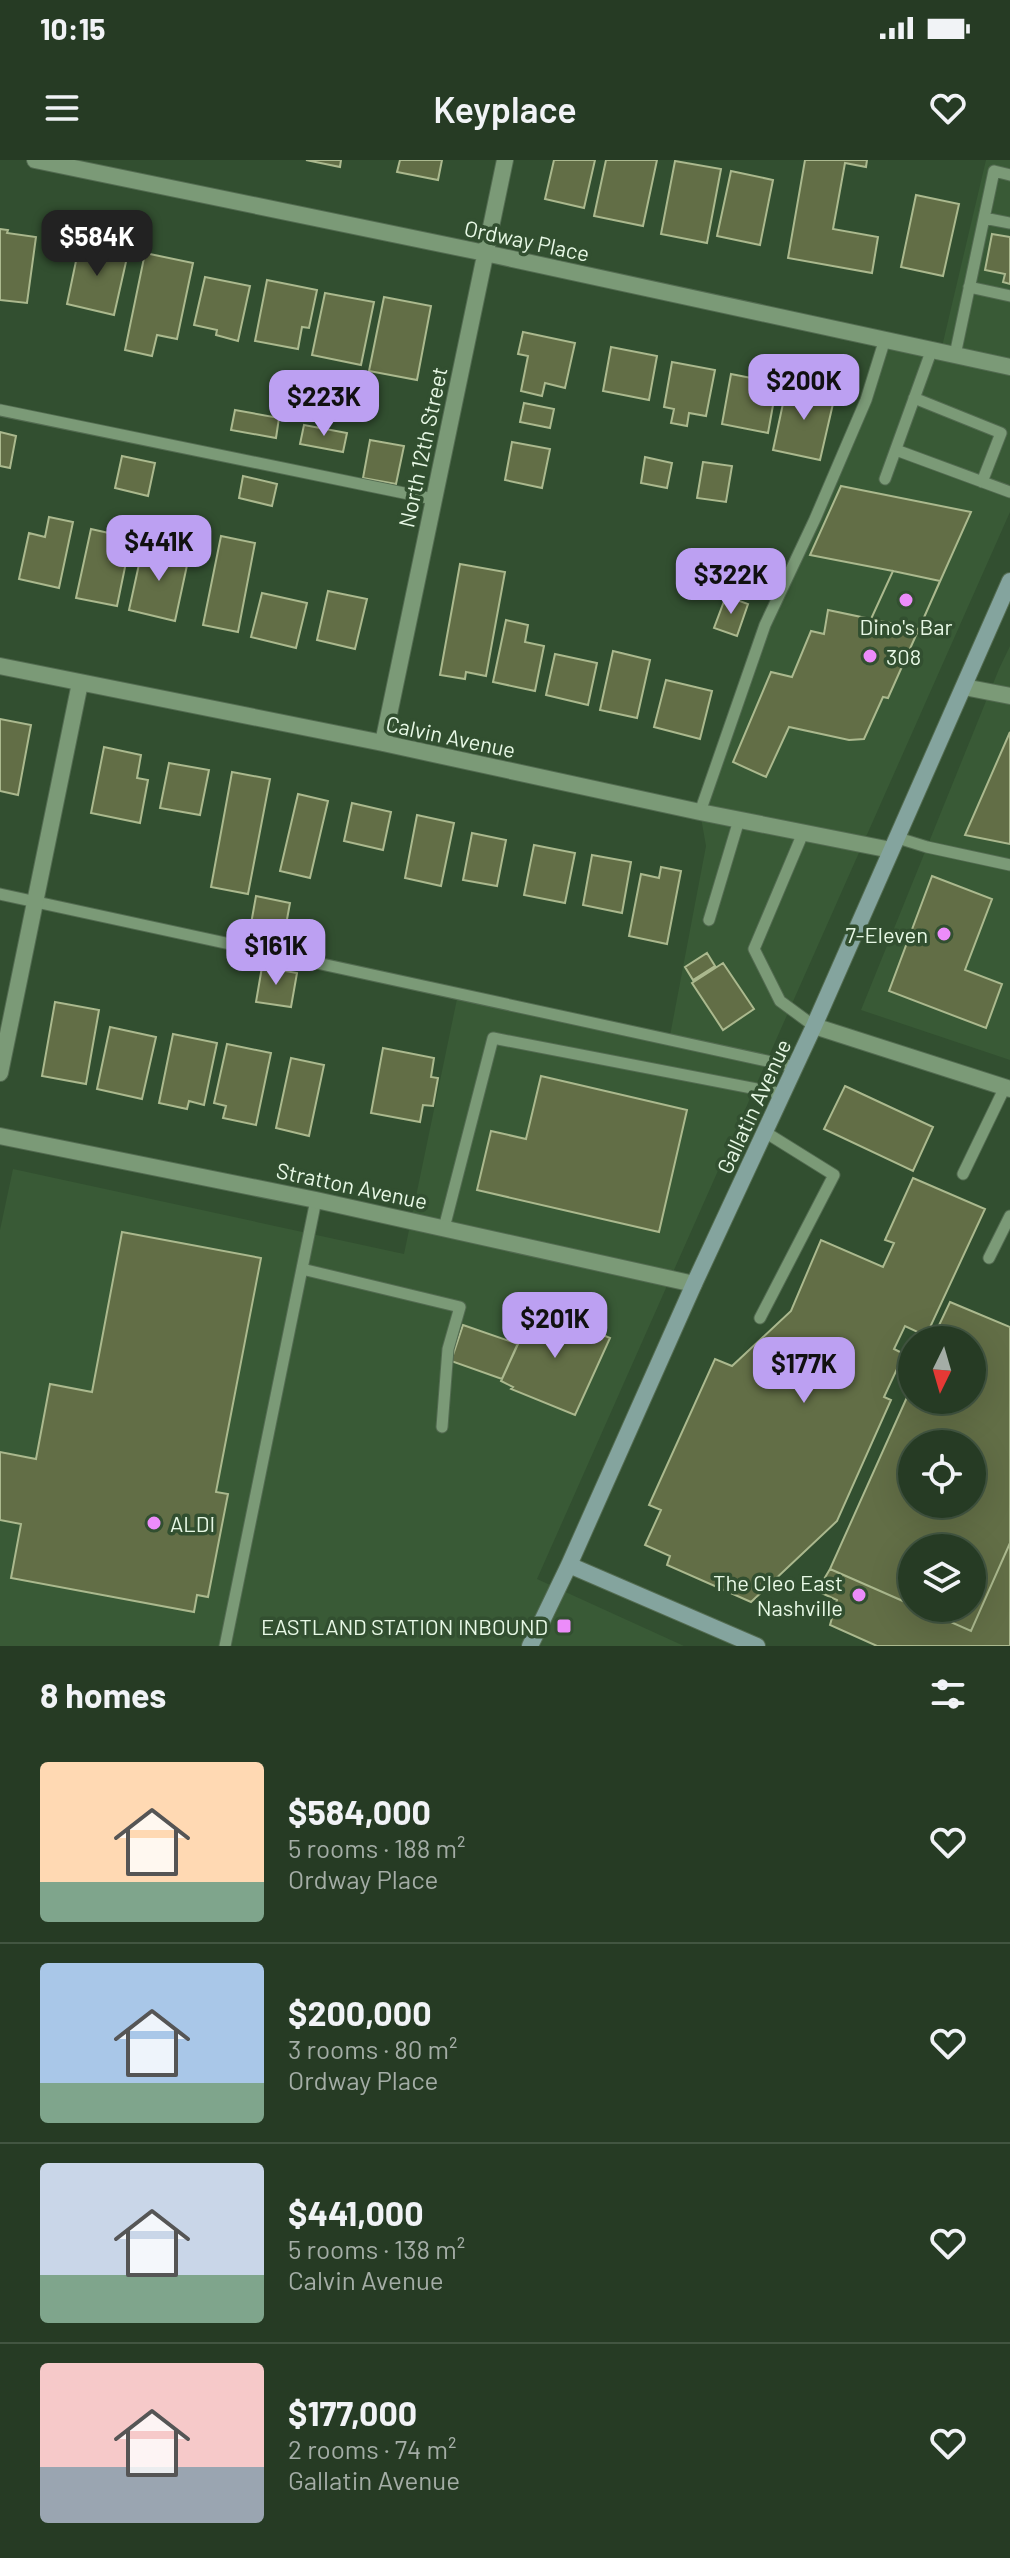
<!DOCTYPE html>
<meta charset="utf-8">
<style>
body{margin:0;font-family:Barlow,sans-serif;background:#324631;color:#f1f3f6;height:100vh;display:flex;flex-direction:column;font-size:30px;white-space:nowrap}
*{box-sizing:border-box;margin:0}
p{font-size:26px;color:#a4ada6}
.icon{flex:none;width:44px;height:44px;fill:none;stroke:currentColor;stroke-width:2;stroke-linecap:round;stroke-linejoin:round}
.map{position:relative;height:1486px;overflow:hidden}
.side{display:flex;flex-direction:column;background:#263b24;flex:1}
.side>*{flex:none}
.needle{width:52px;rotate:185deg}
.tools{position:absolute;left:898px;top:1166px;display:grid;gap:16px}
.tools a{display:grid;place-items:center;width:88px;height:88px;border-radius:50%;background:#263b24;box-shadow:0 8px 32px #0002,0 0 0 2px #425541;font-size:40px}
.price{position:absolute;translate:-50% -68px;padding:0 18px;border-radius:16px;background:#bca0f2;color:#111;font-size:26px;line-height:52px;filter:drop-shadow(0 2px 4px #0008)}
.price::after{content:'';position:absolute;left:50%;top:48px;width:24px;height:18px;margin-left:-12px;background:inherit;clip-path:polygon(0 0,100% 0,50% 100%)}
.price.on{background:#222;color:#fff}
ul{padding:0;list-style:none}
li{display:flex;align-items:center;gap:24px;height:200px;padding:0 40px}
li+li{border-top:2px solid #425541}
li span{display:grid;place-items:center;flex:none;width:224px;height:160px;border-radius:8px;color:#555}
li>.icon{margin-inline-start:auto}
span .icon{width:96px;height:96px;fill:#fffc;stroke-width:1}
li b{font-size:34px}
h2{display:flex;justify-content:space-between;align-items:center;height:96px;padding:0 40px;font-size:34px}
.status{display:flex;justify-content:space-between;align-items:center;height:56px;padding:0 40px;background:#263b24;direction:ltr}
.status svg{height:22px;fill:currentColor}
header{display:flex;justify-content:space-between;align-items:center;height:104px;padding:0 40px;background:#263b24;font-size:36px;font-weight:600}
.map>svg:first-child{display:block}
.built{fill:#395a36}
.building{fill:#626e46;stroke:#abb98e;stroke-width:2;fill-rule:evenodd}
.lines{fill:none;stroke-linecap:round;stroke-linejoin:round}
.service-casing{stroke:#536b51;stroke-width:13}
.minor-casing{stroke:#536b51;stroke-width:18}
.secondary-casing{stroke:#536b51;stroke-width:18}
.service{stroke:#7b9a77;stroke-width:11}
.minor{stroke:#7b9a77;stroke-width:16}
.secondary{stroke:#84a49e;stroke-width:16}
.poi-dot{fill:#ec8cfa;stroke:#324f30;stroke-width:3}
.labels{text-anchor:middle;dominant-baseline:central;stroke-width:7;stroke-linejoin:round;paint-order:stroke}
.street-label{font-size:22px;fill:#e7f8e5;stroke:#324f30}
.poi-label{font-size:22px;fill:#e7f8e5;stroke:#324f30;text-anchor:end}
</style>
<div class="status"><b>10:15</b><svg viewBox="0 0 49 12"><path d="M0 12V9h3v3zM5 12V6h3v6zM10 12V3h3v9zM15 12V0h3v12zM26 1h20v11H26zM47 4h2v5h-2z"/></svg></div>
<header><svg class="icon" aria-label="menu" viewBox="0 0 24 24"><path d="M4 6h16M4 12h16M4 18h16"/></svg>Keyplace<svg class="icon" aria-label="heart" viewBox="0 0 24 24"><path d="M12 20l-8-8c-3-5 5-10 8-4 3-6 11-1 8 4z"/></svg></header>
<div class="map">
<svg width="1010" height="1486" viewBox="0 0 1010 1486">
<rect width="100%" height="100%" fill="#324f30"/>
<path class="built" d="M986,0h24v352l-473,1067 147,67h-684v-416l13,-61 391,85 53,-255 212,42 37,-195 -6,-34 65,-187 50,-106 70,-180 56,12z
M1010,486v414l-149,-50 138,-341z"/>
<path class="building" d="M306,0h35l-1,7z
M400,0h42l-4,20 -41,-8z
M554,0h41l-11,48 -39,-9z
M606,0h51l-14,66 -49,-10z
M805,0h62l-1,7 -21,-4 -12,66 45,8 -6,36 -84,-15z
M675,1l46,8 -14,74 -46,-9z
M731,11l42,9 -13,65 -43,-9z
M916,35l43,9 -16,72 -42,-9z
M0,69l8,1 -1,3 29,4 -9,66 -27,-3z
M992,74l18,3v47l-7,-2 2,-8 -20,-4z
M80,82l48,11 -14,62 -47,-11z
M145,93l48,10 -16,76 -20,-4 -5,21 -27,-6z
M205,117l45,9 -12,55 -22,-6 1,-5 -23,-5z
M267,120l50,10 -8,38 -7,-1 -4,22 -43,-8z
M325,133l49,9 -13,63 -49,-10z
M384,137l47,9 -14,74 -48,-9z
M523,172l52,11 -10,45 -20,-5 -3,13 -21,-5 7,-35 -10,-2z
M611,187l46,9 -8,44 -46,-9z
M672,202l43,8 -9,46 -17,-3 -2,13 -16,-3 3,-14 -10,-2z
M731,214l46,9 -9,50 -46,-9z
M787,225l48,10 -15,65 -47,-10z
M524,243l30,6 -4,19 -30,-6z
M235,250l44,8 -3,20 -45,-8z
M304,265l43,8 -4,19 -43,-8z
M0,272l16,4 -6,32 -10,-2z
M370,280l34,6 -8,38 -33,-6z
M512,282l38,7 -8,39 -37,-8z
M122,296l33,7 -7,33 -33,-8z
M645,297l27,6 -5,25 -26,-5z
M703,302l29,4 -6,36 -29,-4z
M243,316l34,8 -5,22 -33,-8z
M841,326l130,26 -83,186 -5,-1 -19,42 -15,1 -60,-13 -23,50 -33,-15 38,-90 21,5 19,-46 13,3 4,-24 43,9 22,-48 -83,-16z
M49,357l24,5 -14,66 -40,-9 10,-46 16,4z
M91,369l40,9 -14,68 -41,-8z
M221,376l34,7 -17,89 -35,-7z
M143,386l46,10 -14,65 -46,-11z
M460,404l45,8 -19,104 -20,-4 -1,7 -25,-4z
M893,411l47,10 -21,48 -48,-10z
M328,431l39,8 -12,50 -38,-9z
M262,433l45,10 -11,45 -45,-11z
M726,436l22,8 -11,32 -23,-8z
M506,460l22,5 -3,17 19,4 -9,45 -42,-9z
M613,491l37,9 -13,58 -37,-8z
M555,494l42,9 -9,42 -42,-10z
M666,520l46,11 -12,48 -46,-12z
M0,559l31,6 -13,70 -18,-4z
M1010,572v112l-45,-9z
M104,587l37,8 -4,23 11,2 -8,43 -49,-10z
M169,603l40,7 -9,45 -40,-7z
M232,612l38,7 -22,115 -37,-7z
M298,634l30,7 -18,77 -30,-7z
M352,643l39,9 -8,38 -39,-9z
M417,655l37,8 -13,63 -36,-8z
M472,673l34,7 -9,46 -34,-6z
M534,685l41,8 -10,50 -41,-8z
M592,695l39,7 -9,51 -39,-8z
M661,707l20,4 -14,73 -38,-8 12,-62 18,4z
M932,716l60,23 -27,71 37,14 -16,44 -97,-37z
M256,736l34,7 -7,38 -34,-6z
M707,793l8,13 -22,14 -8,-13z
M723,803l31,46 -31,21 -31,-47z
M262,807l35,6 -6,34 -35,-5z
M55,842l44,8 -13,74 -44,-8z
M110,867l46,10 -14,62 -45,-10z
M173,874l44,9 -13,62 -15,-4 -2,8 -28,-6z
M227,884l44,9 -15,72 -33,-7 3,-12 -12,-3z
M383,888l51,10 -3,19 7,1 -5,28 -10,-1 -3,17 -49,-9z
M291,898l33,7 -15,71 -33,-8z
M541,916l146,34 -28,122 -182,-42 14,-59 35,8z
M845,926l88,41 -20,44 -89,-42z
M913,1018l72,31 -59,127 -21,-10 -11,23 10,5 -20,43 7,3 -54,121 -86,81 -84,-37 3,-9 -25,-11 16,-35 -12,-5 66,-146 17,7 59,-55 30,-71 62,27 11,-24 -9,-3z
M122,1072l139,26 -45,234 12,2 -20,103 -11,-2 -3,17 -183,-34 10,-54 -21,-4v-68l36,7 14,-75 42,8z
M950,1142l60,25v216l-39,88 -52,-23h53v-60h-60v57l-82,-36 82,-183v14h60v-60h-40zM912,1284h60v60h-60z
M535,1145l75,33 -35,77 -64,-26 2,-2 -12,-6z
M463,1165l55,19 -16,35 -51,-18z
M1010,1383v103h-133l-47,-21 7,-25 -20,-9 13,-22 82,36v3h7l52,23z"/>
<g class="lines">
<g class="service-casing">
<path id="service" d="M984,58l26,5
M969,127l41,9
M955,195l39,-184 16,4
M914,238l87,35 -19,49
M0,250l433,89
M896,290l114,42
M885,319l47,-130
M700,652l65,-187 50,-106 51,-119 19,-61
M803,673l-49,116 26,52 34,25
M898,678l29,9 83,18
M0,734l795,173
M709,760l30,-100
M963,1014l42,-87
M444,1068l49,-190 290,56
M989,1098l21,-42
M302,1109l158,38 -12,42 -6,78
M760,1158l74,-143 -69,-43
M225,1486l91,-446"/>
</g>
<g class="minor-casing">
<path id="minor" d="M35,0l450,93 525,114
M0,506l383,77 317,69 191,38
M964,527l46,9
M383,583l122,-583
M814,866l196,63
M0,913l80,-390
M0,976l316,64 378,84"/>
</g>
<g class="secondary-casing">
<path id="secondary" d="M569,1405l188,81
M530,1486l39,-81 125,-281 120,-258 196,-445"/>
</g>
<use href="#service" class="service"/>
<use href="#minor" class="minor"/>
<use href="#secondary" class="secondary"/>
</g>
<g class="poi-dot">
<circle cx="906" cy="440" r="8"/>
<circle cx="870" cy="496" r="8"/>
<circle cx="944" cy="774" r="8"/>
<circle cx="154" cy="1363" r="8"/>
<circle cx="859" cy="1435" r="8"/>
<rect x="556" y="1458" width="16" height="16" rx="4"/>
</g>
<g class="labels">
<g class="street-label">
<text transform="translate(527 80) rotate(12)">Ordway Place</text>
<text transform="translate(422 287) rotate(-78)">North 12th Street</text>
<text transform="translate(451 576) rotate(12)">Calvin Avenue</text>
<text transform="translate(753 946) rotate(-65)">Gallatin Avenue</text>
<text transform="translate(352 1025) rotate(12)">Stratton Avenue</text>
</g>
<g class="poi-label">
<text x="906" y="466" text-anchor="middle">Dino's Bar</text>
<text x="886" y="496" text-anchor="start">308</text>
<text x="928" y="774">7-Eleven</text>
<text x="170" y="1363" text-anchor="start">ALDI</text>
<text x="843" y="1422">The Cleo East<tspan x="843" dy="25">Nashville</tspan></text>
<text x="548" y="1466">EASTLAND STATION INBOUND</text>
</g>
</g>
</svg>
<div class="tools">
<a><svg class="needle" viewBox="-14 -14 28 28"><path d="M0-13l5 13h-10z" fill="#e53935"/><path d="M0 13l5-13h-10z" fill="#a4ada6"/></svg></a>
<a><svg class="icon" aria-label="locate" viewBox="0 0 24 24"><circle cx="12" cy="12" r="6"/><path d="M12 2v4M12 18v4M2 12h4M18 12h4"/></svg></a>
<a><svg class="icon" aria-label="layers" viewBox="0 0 24 24"><path d="M12 4l9 5-9 5-9-5zM3 14l9 5 9-5"/></svg></a>
</div>
<b class="price on" style="left:97px;top:118px">$584K</b>
<b class="price" style="left:804px;top:262px">$200K</b>
<b class="price" style="left:324px;top:278px">$223K</b>
<b class="price" style="left:159px;top:423px">$441K</b>
<b class="price" style="left:731px;top:456px">$322K</b>
<b class="price" style="left:276px;top:827px">$161K</b>
<b class="price" style="left:555px;top:1200px">$201K</b>
<b class="price" style="left:804px;top:1245px">$177K</b>
</div>
<section class="side">
<h2>8 homes<svg class="icon" aria-label="filters" viewBox="0 0 24 24"><path d="M4 7h16M4 17h16"/><circle cx="9" cy="7" r="2"/><circle cx="15" cy="17" r="2"/></svg></h2>
<ul>
<li><span style="background:linear-gradient(#ffd9b3 75%,#7fa58c 0)"><svg class="icon" aria-label="home" viewBox="0 0 24 24"><path d="M3 11l9-7 9 7M6 9v11h12V9"/></svg></span><div><b>$584,000</b><p>5 rooms · 188 m²</p><p>Ordway Place</p></div><svg class="icon" aria-label="heart" viewBox="0 0 24 24"><path d="M12 20l-8-8c-3-5 5-10 8-4 3-6 11-1 8 4z"/></svg></li>
<li><span style="background:linear-gradient(#a9c7e8 75%,#7fa58c 0)"><svg class="icon" aria-label="home" viewBox="0 0 24 24"><path d="M3 11l9-7 9 7M6 9v11h12V9"/></svg></span><div><b>$200,000</b><p>3 rooms · 80 m²</p><p>Ordway Place</p></div><svg class="icon" aria-label="heart" viewBox="0 0 24 24"><path d="M12 20l-8-8c-3-5 5-10 8-4 3-6 11-1 8 4z"/></svg></li>
<li><span style="background:linear-gradient(#c9d6e8 70%,#7fa58c 0)"><svg class="icon" aria-label="home" viewBox="0 0 24 24"><path d="M3 11l9-7 9 7M6 9v11h12V9"/></svg></span><div><b>$441,000</b><p>5 rooms · 138 m²</p><p>Calvin Avenue</p></div><svg class="icon" aria-label="heart" viewBox="0 0 24 24"><path d="M12 20l-8-8c-3-5 5-10 8-4 3-6 11-1 8 4z"/></svg></li>
<li><span style="background:linear-gradient(#f6c9c9 65%,#9aa5b1 0)"><svg class="icon" aria-label="home" viewBox="0 0 24 24"><path d="M3 11l9-7 9 7M6 9v11h12V9"/></svg></span><div><b>$177,000</b><p>2 rooms · 74 m²</p><p>Gallatin Avenue</p></div><svg class="icon" aria-label="heart" viewBox="0 0 24 24"><path d="M12 20l-8-8c-3-5 5-10 8-4 3-6 11-1 8 4z"/></svg></li>
</ul>
</section>
